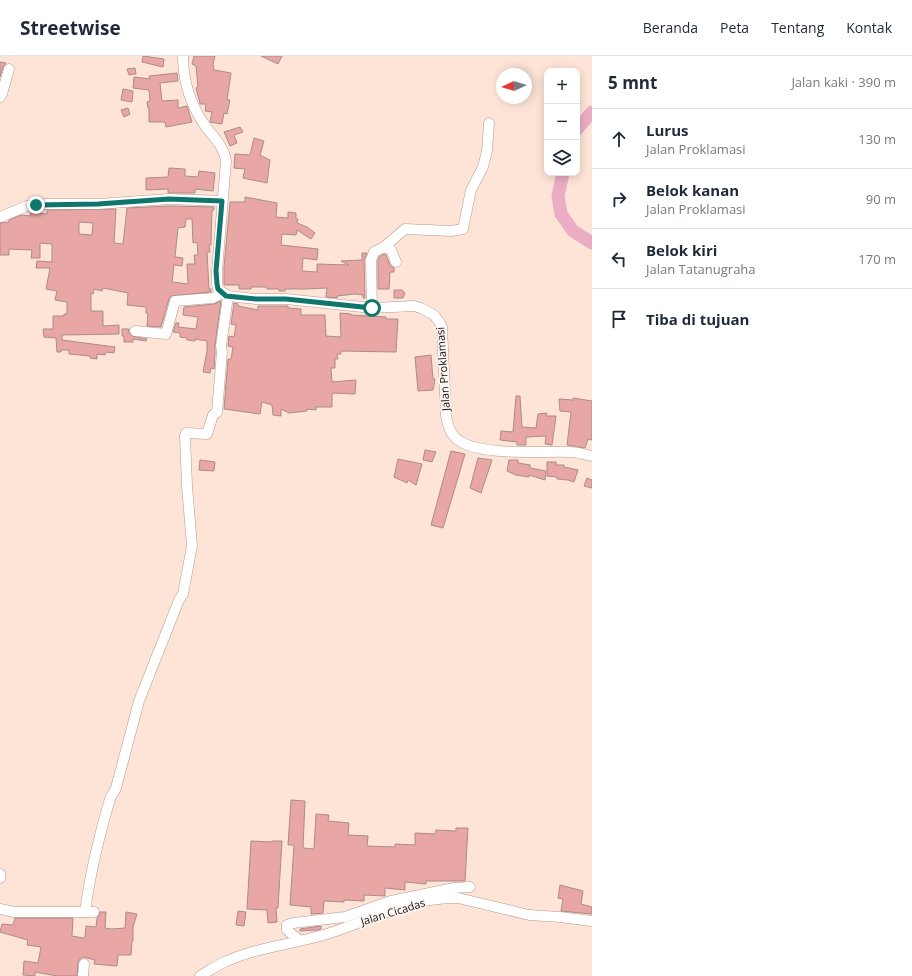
<!DOCTYPE html>
<html lang="id">
<meta charset="utf-8">
<style>
:root{--surface:#fff;--page:#f6f6f7;--text:#1f2937;--muted:#747a83;--line:#e0e1e3}
body{margin:0;font-family:"Open Sans",sans-serif;background:var(--page);color:var(--text)}
.controls{position:absolute;right:12px;top:12px;display:grid;overflow:hidden;border-radius:8px;box-shadow:0 2px 10px #0003}
.controls button{width:36px;height:36px;display:grid;place-items:center;padding:0;border:0;border-bottom:1px solid var(--line);background:var(--surface);color:var(--text);font:20px sans-serif}
.compass{position:absolute;left:496px;top:12px;width:36px;height:36px;border-radius:50%;background:var(--surface);box-shadow:0 2px 10px #0003;rotate:266deg}
.stop{position:absolute;width:12px;height:12px;margin:-9px;border:3px solid #0f766e;border-radius:50%;background:#fff}
.stop.end{background:#0f766e;border-color:#fff;box-shadow:0 1px 4px #0008}
.list{margin:0;padding:0;list-style:none}
h2{display:flex;justify-content:space-between;align-items:center;height:52px;margin:0;padding:0 16px;font-size:17px}
h2 small{font-size:13px;font-weight:400;color:var(--muted)}
.list li{display:grid;grid-template-columns:26px 1fr auto;gap:12px;align-items:center;box-sizing:border-box;height:60px;padding:0 16px;border-top:1px solid var(--line)}
.list b{display:block;font-size:15px;white-space:nowrap}
.list p{margin:0;font-size:13px;white-space:nowrap;color:var(--muted)}
.list em{font-size:13px;font-style:normal;color:var(--muted)}
.icon{flex:none;width:22px;height:22px;fill:none;stroke:currentColor;stroke-width:2;stroke-linecap:round;stroke-linejoin:round}
.map{position:relative;flex:none;width:592px;height:920px;overflow:hidden}
header{display:flex;align-items:center;gap:24px;box-sizing:border-box;height:56px;padding:0 20px;background:var(--surface);border-bottom:1px solid var(--line)}
header strong{font-size:19px}
nav{display:flex;gap:22px;margin-inline-start:auto;font-size:14px}
main{display:flex}
aside{flex:1;background:var(--surface)}
.map>svg:first-child{display:block}
.lines{fill:none;stroke-linecap:round;stroke-linejoin:round}
.river{stroke:#eaadc4;stroke-width:13}
.building{fill:#e8a6a4;stroke:#ac8b8a;fill-rule:evenodd}
.minor-casing{stroke:#b6998a;stroke-width:11}
.minor{stroke:#fff;stroke-width:10}
.route{stroke:#0f766e;stroke-width:5}
.labels{text-anchor:middle;stroke-width:3.5;stroke-linejoin:round;paint-order:stroke}
.street-label{font-size:11px;fill:#190f09;stroke:#fcf5f2}
</style>
<header>
<strong>Streetwise</strong>
<nav><a>Beranda</a><a>Peta</a><a>Tentang</a><a>Kontak</a></nav>
</header>
<main>
<div class="map">
<svg width="592" height="920" viewBox="0 0 592 920">
<rect width="100%" height="100%" fill="#fde4d7"/>
<g class="lines">
<g class="river">
<path d="M577,73L592,56"/>
<path d="M563,117L558,140L561,158L573,175L592,187"/>
</g>
</g>
<g class="building">
<path d="M143,0L164,3L163,11L142,6Z"/>
<path d="M194,0H215L213,8L214,14L231,17L227,44H230L227,58L224,57L222,68L210,66L212,56L205,55L206,48H200V47L196,32L198,31L196,10L192,8Z"/>
<path d="M261,0H282L278,8Z"/>
<path d="M0,6L6,7L3,11L0,21Z"/>
<path d="M135,12L136,18L129,19L127,13Z"/>
<path d="M177,17L178,25L160,27L162,45L178,44V52L187,50L192,66L166,71L165,66H149V52H148L147,46L150,45L149,34L133,32L134,21L150,23L149,20Z"/>
<path d="M123,33L133,35L132,46L121,44Z"/>
<path d="M128,52L130,58L124,61L121,54Z"/>
<path d="M240,71L243,76L234,79L237,87L230,90L224,76Z"/>
<path d="M254,82L264,85L260,99L270,104L267,127L243,122L245,113L234,112L235,98L250,99Z"/>
<path d="M169,112L185,113V120L198,121L199,115L215,117L213,135L195,133V137H168V133L146,134V122L168,121Z"/>
<path d="M245,141L277,147L276,161L288,162V156L296,157V163H298L297,167L307,171L315,177L311,183L297,174L296,179L282,178L281,189L318,193L317,204L303,202L302,215L317,216V208L349,209L341,205L362,204V197H367L364,204L365,242H363V239L355,238L337,240V242L326,241L327,232L305,233H285V235H279V233H267V231H251V233H239V229H224V211L230,146H245Z"/>
<path d="M169,150L214,151V154H212L211,189H209L210,196H207L209,233H211V236L171,240L169,243L161,271L147,270L148,258L146,257V251L127,249L128,237L103,232L102,235L94,233L93,238L91,237V255H103V270L119,269V278L62,279V284L115,291L114,297L106,296L105,299L97,298V303L90,302V300L69,298V294H61V296H57L56,282L44,281L43,273H53V260H64V258H67V246L55,244L57,235L46,233L50,212H36L37,205L52,206V188L40,187V202H31L32,194L9,193V199H0V167L9,166V164L21,159L30,160L31,157L47,158V154L116,153L114,187L123,188L127,152ZM186,163H192L193,187L197,186L198,199H194L195,208H187L188,228L172,226L174,209L182,210L183,202L175,201L178,172L185,171ZM79,166L93,167L92,179L79,178Z"/>
<path d="M384,198L386,199L390,209L394,212V216H390L389,233H378V205L379,201Z"/>
<path d="M394,234H402L405,237L403,242H394Z"/>
<path d="M221,245L215,289V296L214,313L211,312L210,317L203,316L207,295V285L195,283V285L187,284V282L180,281V277L173,276L176,267H179L178,271L196,273L198,261L183,259L184,251L214,248Z"/>
<path d="M234,247L238,248V250L258,254V250H288V252L301,253V259H325L326,280L341,281L340,257L351,258V259L386,261V263H398L396,296L341,295V298H337L338,303H335V312H331L332,326L356,324L355,338L333,337L332,339V351H316V354L307,353V355L289,357L281,353V360L273,359L272,349L262,346L260,358L224,353L228,303H231L233,291L228,290L229,280L234,281L236,269L231,268Z"/>
<path d="M122,273H129V277L132,280L147,283L146,285L133,283V286H124V280H122Z"/>
<path d="M431,299L433,323H435L433,334L418,335L415,301Z"/>
<path d="M516,340H520L522,371L536,372L538,358L547,357L546,360H556L552,389L545,388L546,380L526,381V389H517V386L500,384L501,375L513,376Z"/>
<path d="M573,342L592,345V384L588,383L585,392L567,389L571,356L560,355L559,343L573,344Z"/>
<path d="M425,394L436,396L432,406L423,404Z"/>
<path d="M451,395L465,398L443,472L431,469Z"/>
<path d="M478,402L492,404L481,437L470,432Z"/>
<path d="M398,403L422,408L416,429L408,424L407,427L394,421Z"/>
<path d="M200,404L215,406L214,415L199,414Z"/>
<path d="M509,404H518V407L530,409V412L546,415L545,424L529,419V421L516,419L507,415Z"/>
<path d="M547,406H556V409H564V411L578,414L574,426L568,424L557,423V421L547,420Z"/>
<path d="M587,422L592,424V432L584,430Z"/>
<path d="M291,744L305,745L303,792L314,793L316,758L329,759L328,765L349,767L348,779L368,780L367,790L395,791V788L415,789V777L435,778L436,774L456,775V772H468L465,825H426V828L405,826V834L385,832V840L364,839V845L344,844V846L324,845L323,857L311,858V851L290,849L294,789H288Z"/>
<path d="M251,785L272,786V785H282L278,852H276L277,866L268,867L267,854L247,853Z"/>
<path d="M560,829L583,835L581,848L592,851V858L561,855L563,843L558,842Z"/>
<path d="M238,855L246,856L244,870L236,869Z"/>
<path d="M100,856H106L105,872L111,873L125,872L126,856L137,858L133,871V885H132L131,899H118L117,910L94,908L95,904L83,901L79,904L78,907L77,920H57L35,916V920L23,919L24,905L38,907L41,891L27,889L28,884L0,876L2,868L13,869L15,862H73L72,880L83,882L85,881L86,870L96,871L97,862L99,860Z"/>
<path d="M321,870V873L318,874L300,875V873Z"/>
</g>
<g class="lines">
<defs>
<g id="minor">
<path d="M183,0C183,25 191,50 206,71C214,82 224,90 226,105L217,215V228L218,233L228,240L256,243H286L372,252L414,250L421,252L434,259L440,267L442,271L446,360C448,371 451,380 461,386C487,400 541,395 571,396C578,396 585,399 592,400"/>
<path d="M0,41L2,38L9,13"/>
<path d="M0,161L27,150L46,148H98L169,143L222,145"/>
<path d="M384,191L391,194L396,206"/>
<path d="M372,252L371,204L374,196L384,191L405,173L451,175L463,173L471,134L483,111L487,95L489,67"/>
<path d="M135,275L166,278L175,245L213,242L222,237"/>
<path d="M0,818V822"/>
<path d="M0,853L14,856H94"/>
<path d="M85,856C90,818 99,780 110,743C111,739 114,737 116,732L139,645L179,544L183,538L192,490L187,430L185,380L186,377L207,378L213,359L217,356L222,296L221,290L228,240"/>
<path d="M299,884L287,874V869L293,867L345,861L391,845L454,832L470,831"/>
<path d="M83,920L84,908"/>
<path d="M200,920C209,915 217,909 227,905C258,891 294,888 327,878C369,865 414,840 458,842L529,859L560,861L592,865"/>
</g>
</defs>
<use href="#minor" class="minor-casing"/>
<use href="#minor" class="minor"/>
</g>
<g class="lines">
<path class="route" d="M36,149L98,148L169,143L222,145L216,215L217,228L218,233L226,240L256,243H286L372,252"/>
</g>
<g class="labels">
<g class="street-label">
<text transform="translate(443 313) rotate(-94)" y="4">Jalan Proklamasi</text>
<text transform="translate(393 856) rotate(-17)" y="4">Jalan Cicadas</text>
</g>
</g>
</svg>
<div class="controls">
<button>+</button>
<button>−</button>
<button><svg class="icon" aria-label="layers" viewBox="0 0 24 24"><path d="M12 4l9 5-9 5-9-5zM3 14l9 5 9-5"/></svg></button>
</div>
<svg class="compass" viewBox="-18 -18 36 36"><path d="M0-13l5 13h-10z" fill="#e53935"/><path d="M0 13l5-13h-10z" fill="#747a83"/></svg>
<div class="stop" style="left:372px;top:252px"></div>
<div class="stop end" style="left:36px;top:149px"></div>
</div>
<aside>
<h2>5 mnt<small>Jalan kaki · 390 m</small></h2>
<ul class="list">
<li><svg class="icon" aria-label="ahead" viewBox="0 0 24 24"><path d="M12 20V5M6 11l6-6 6 6"/></svg><div><b>Lurus</b><p>Jalan Proklamasi</p></div><em>130 m</em></li>
<li><svg class="icon" aria-label="right" viewBox="0 0 24 24"><path d="M7 20v-9h11M14 6l5 5-5 5"/></svg><div><b>Belok kanan</b><p>Jalan Proklamasi</p></div><em>90 m</em></li>
<li><svg class="icon" aria-label="left" viewBox="0 0 24 24"><path d="M17 20v-9H6M10 6l-5 5 5 5"/></svg><div><b>Belok kiri</b><p>Jalan Tatanugraha</p></div><em>170 m</em></li>
<li><svg class="icon" aria-label="arrive" viewBox="0 0 24 24"><path d="M6 21V4h12l-3 4 3 4H6"/></svg><div><b>Tiba di tujuan</b></div></li>
</ul>
</aside>
</main>
